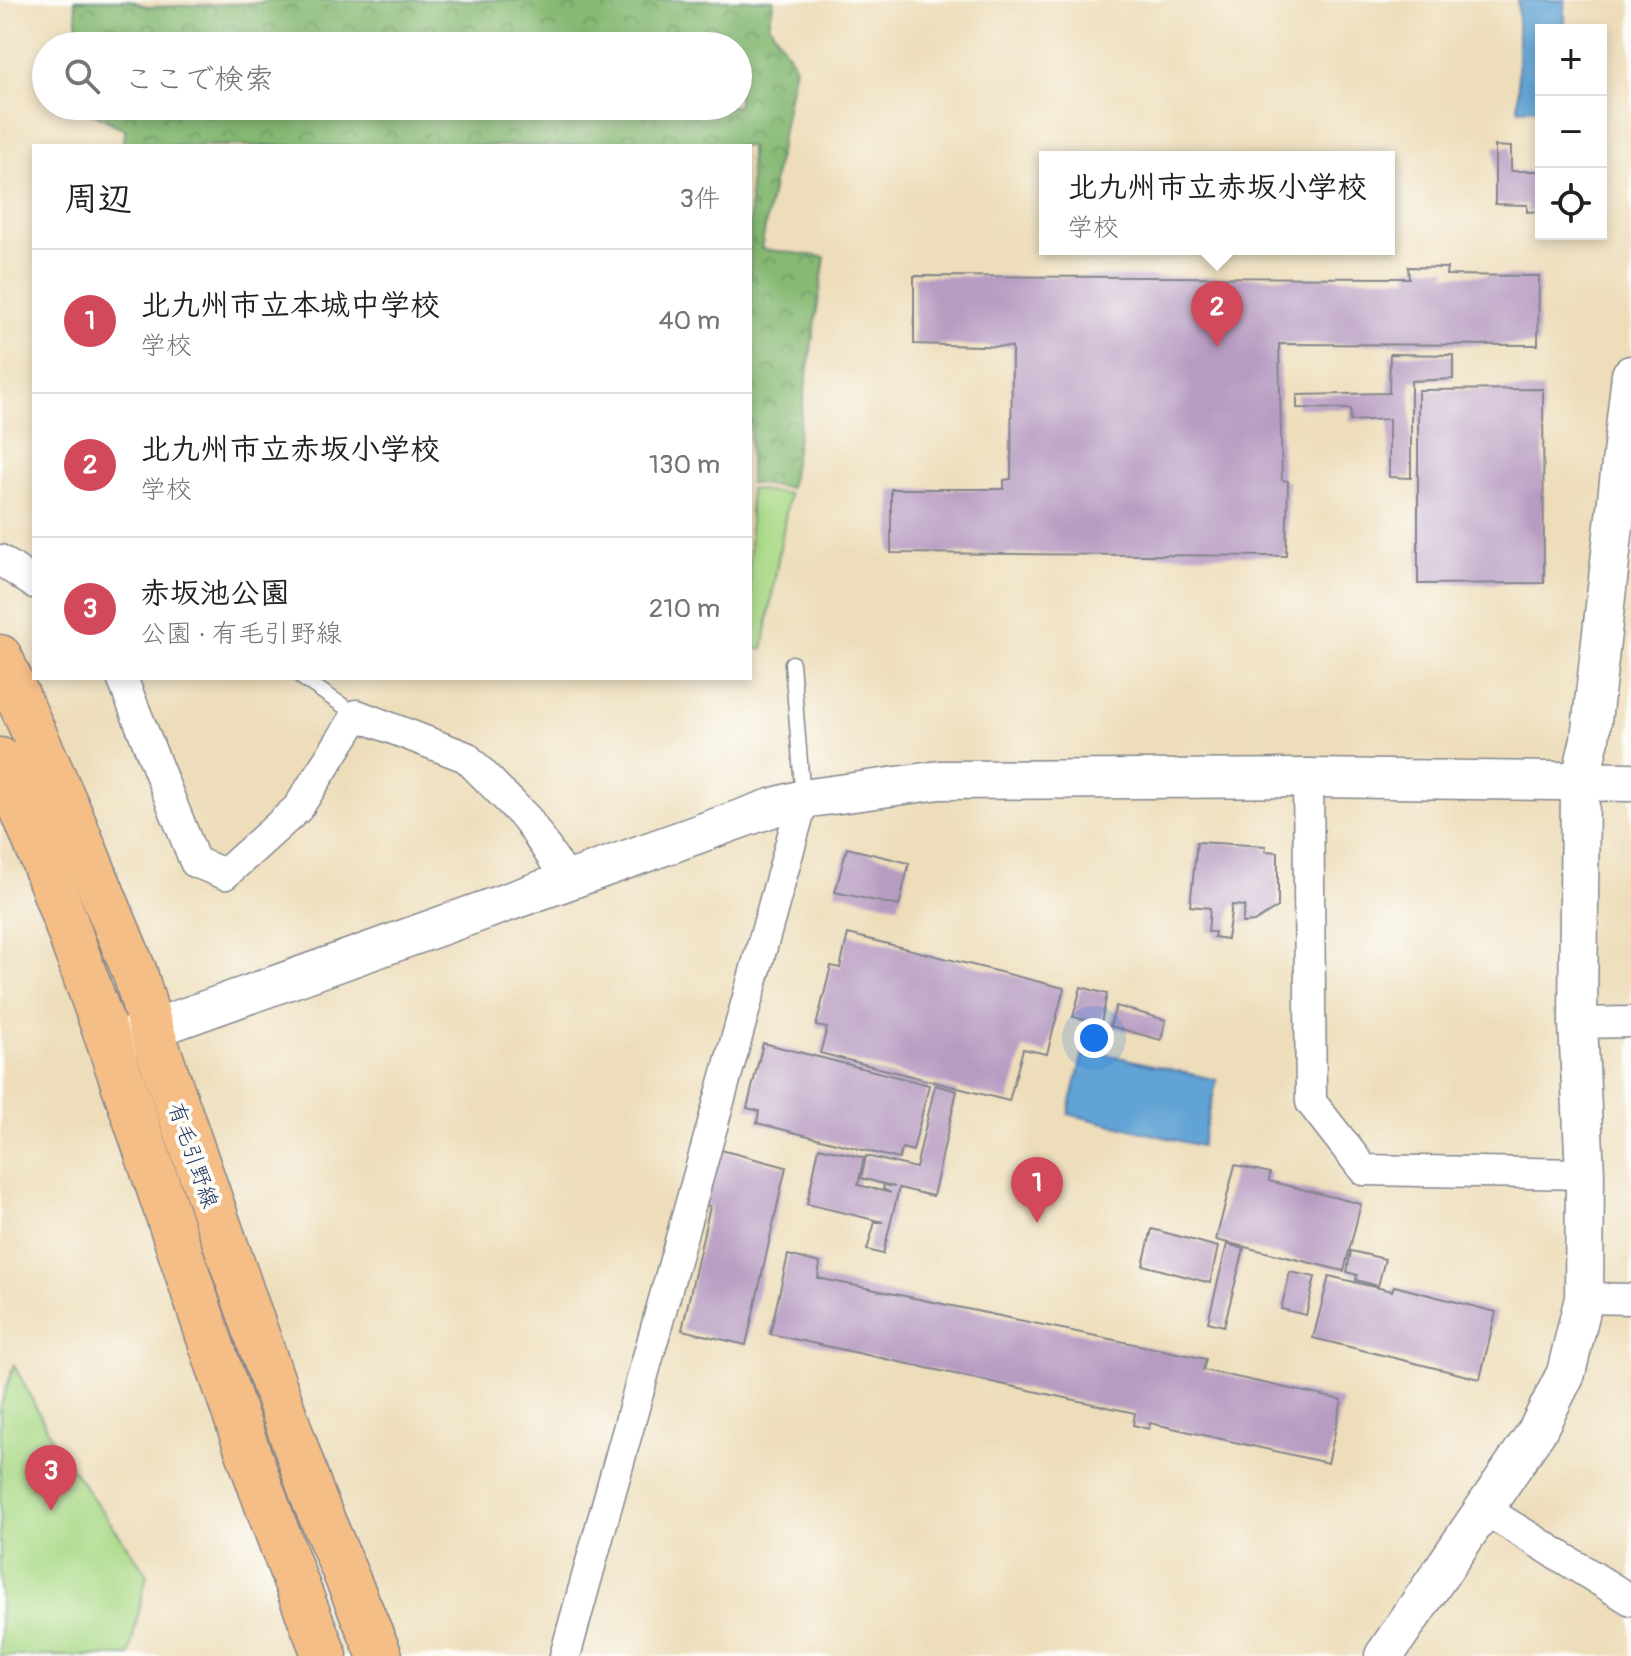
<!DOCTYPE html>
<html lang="ja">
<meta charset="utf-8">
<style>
:root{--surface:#fff;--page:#f6f6f6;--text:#202124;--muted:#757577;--line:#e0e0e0;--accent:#d1495b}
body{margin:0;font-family:Pangolin,"Klee One",sans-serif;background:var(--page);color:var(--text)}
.controls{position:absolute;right:24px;top:24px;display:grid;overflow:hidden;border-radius:0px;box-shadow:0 4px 12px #0003}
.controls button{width:72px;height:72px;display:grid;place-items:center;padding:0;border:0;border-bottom:2px solid var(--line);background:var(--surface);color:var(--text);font:40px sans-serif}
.you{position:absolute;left:1094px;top:1038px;width:28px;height:28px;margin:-20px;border:6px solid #fff;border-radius:50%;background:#1a73e8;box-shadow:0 0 0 12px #1a73e833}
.badge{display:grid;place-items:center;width:52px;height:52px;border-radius:50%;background:var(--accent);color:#fff;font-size:26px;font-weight:700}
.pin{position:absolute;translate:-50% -66px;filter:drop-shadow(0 2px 4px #0008)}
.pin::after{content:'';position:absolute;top:42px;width:28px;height:24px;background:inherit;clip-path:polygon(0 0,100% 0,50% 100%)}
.popup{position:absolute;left:1039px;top:151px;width:356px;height:104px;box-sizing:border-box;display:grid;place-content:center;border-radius:0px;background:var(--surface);filter:drop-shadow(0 2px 6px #0005);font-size:26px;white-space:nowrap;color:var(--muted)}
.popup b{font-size:30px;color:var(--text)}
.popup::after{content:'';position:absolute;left:50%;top:100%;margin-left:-16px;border:16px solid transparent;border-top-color:var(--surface)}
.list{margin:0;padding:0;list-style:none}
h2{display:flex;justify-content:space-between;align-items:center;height:104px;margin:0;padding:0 32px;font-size:34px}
h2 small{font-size:26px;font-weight:400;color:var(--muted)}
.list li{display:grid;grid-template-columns:52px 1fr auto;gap:24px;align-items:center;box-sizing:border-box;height:144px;padding:0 32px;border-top:2px solid var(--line)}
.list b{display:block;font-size:30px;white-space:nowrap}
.list p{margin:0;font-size:26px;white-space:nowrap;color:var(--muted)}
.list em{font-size:26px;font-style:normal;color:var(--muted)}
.icon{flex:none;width:44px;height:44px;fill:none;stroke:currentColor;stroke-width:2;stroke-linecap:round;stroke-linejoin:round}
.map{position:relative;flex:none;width:1631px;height:1656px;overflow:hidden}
.search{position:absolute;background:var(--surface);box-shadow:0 4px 12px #0003;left:32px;top:32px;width:720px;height:88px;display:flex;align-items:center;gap:20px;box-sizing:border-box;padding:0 28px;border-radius:44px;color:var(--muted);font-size:30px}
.panel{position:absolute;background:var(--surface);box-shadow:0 4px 12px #0003;left:32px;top:144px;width:720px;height:536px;border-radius:0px}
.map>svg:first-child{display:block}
.green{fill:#a9d986;stroke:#628472;stroke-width:2}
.forest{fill:url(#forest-crowns);stroke:#507468;stroke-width:2}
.water{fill:#60a3d4;stroke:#3e6999;stroke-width:2}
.building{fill:#b79cc2}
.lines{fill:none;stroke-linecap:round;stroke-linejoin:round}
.service-casing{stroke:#84868c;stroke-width:17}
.minor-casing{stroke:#84868c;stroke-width:33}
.tertiary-casing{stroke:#84868c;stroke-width:41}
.primary-casing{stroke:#84868c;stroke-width:47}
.service{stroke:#fff;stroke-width:14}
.minor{stroke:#fff;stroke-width:30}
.tertiary{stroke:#fff;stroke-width:38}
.primary{stroke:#f6be87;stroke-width:44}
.labels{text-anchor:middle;stroke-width:8;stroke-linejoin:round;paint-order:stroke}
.street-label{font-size:22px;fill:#1b2f5e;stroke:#fdfcf7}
</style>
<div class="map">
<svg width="1631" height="1656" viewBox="0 0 1631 1656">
<defs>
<pattern id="forest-crowns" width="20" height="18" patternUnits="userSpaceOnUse" patternTransform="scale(2)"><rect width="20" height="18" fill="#86b973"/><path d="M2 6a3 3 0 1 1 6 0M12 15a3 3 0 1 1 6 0" fill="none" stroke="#6d9762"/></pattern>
</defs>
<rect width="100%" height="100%" fill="#fdfcf7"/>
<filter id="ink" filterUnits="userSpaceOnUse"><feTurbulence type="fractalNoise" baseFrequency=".0125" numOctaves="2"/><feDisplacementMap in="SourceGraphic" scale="16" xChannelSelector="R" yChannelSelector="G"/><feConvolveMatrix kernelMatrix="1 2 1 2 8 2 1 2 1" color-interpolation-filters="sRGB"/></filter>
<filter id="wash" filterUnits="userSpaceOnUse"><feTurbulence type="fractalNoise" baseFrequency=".006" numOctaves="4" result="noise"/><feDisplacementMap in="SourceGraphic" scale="32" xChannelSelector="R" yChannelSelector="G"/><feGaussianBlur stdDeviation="1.8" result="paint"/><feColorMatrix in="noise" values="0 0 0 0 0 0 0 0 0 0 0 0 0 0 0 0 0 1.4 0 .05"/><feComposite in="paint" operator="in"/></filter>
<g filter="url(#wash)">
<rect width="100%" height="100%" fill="#edddba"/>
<g class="green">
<path d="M750,489L789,494L763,649H750Z"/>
<path d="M14,1365L57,1448L147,1574L129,1656H0V1407Z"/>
</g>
<path class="forest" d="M75,0H129L148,7L259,3L266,0H774L769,24L795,65L761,249L825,257L790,488L750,483V146H122L126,130L87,110L86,106H738V46H80Z"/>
<g class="water">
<path d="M1518,0H1565V30H1541V109H1518Z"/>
<path d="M1084,1049L1217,1080L1201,1146L1068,1114Z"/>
</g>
<g id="blocks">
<g class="building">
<path d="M1495,146L1511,147V171H1541V211L1527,212V205L1495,204Z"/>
<path d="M1408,267L1447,268L1446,275L1539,276L1538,345L1279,344L1282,480L1288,481L1286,556L891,553V489H1004V480L1011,479L1012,347L914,344V276L1409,278Z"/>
<path d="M1390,354L1453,355V379L1411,381V478L1389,477V419L1350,421L1351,409L1297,408V395L1389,393Z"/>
<path d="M1543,389L1544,583L1418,584V390Z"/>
<path d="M1197,842L1266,846L1265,851L1278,852V907L1254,922L1242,923L1245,906L1232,905L1227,939L1214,937L1215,932H1208L1210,908L1190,906Z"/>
<path d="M847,848L909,863L899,906L835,892Z"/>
<path d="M848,934L1064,988L1047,1054L1023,1049L1009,1101L820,1053L827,1028L816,1026L831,966L840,968Z"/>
<path d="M1081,987L1107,994L1101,1023L1073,1017Z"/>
<path d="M1116,1006L1166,1020L1161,1040L1110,1026Z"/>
<path d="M763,1043L929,1085L913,1151L902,1148L899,1159L757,1123L759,1111L747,1108Z"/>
<path d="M935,1085L957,1091L933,1196L899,1188L883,1254L867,1250L875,1222H883L807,1204L819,1147L864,1158L858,1185L891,1193L883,1189L884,1185L895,1187L861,1178L866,1156L916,1168Z"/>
<path d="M717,1149L786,1167L746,1345L682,1330L710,1206L704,1205Z"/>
<path d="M1235,1165L1270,1173L1269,1181L1361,1204L1344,1271L1216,1240Z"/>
<path d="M1152,1229L1218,1247L1210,1283L1143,1265Z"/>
<path d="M1227,1244L1244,1249L1224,1326L1208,1322Z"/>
<path d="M1351,1251L1385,1259L1378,1286L1356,1280L1357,1275L1347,1272Z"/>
<path d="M788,1255L820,1263L818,1278L1206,1359L1203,1370L1342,1400L1328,1463L1150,1423L1149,1429L1133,1425L1135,1413L770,1334Z"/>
<path d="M1290,1272L1315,1277L1306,1315L1281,1309Z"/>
<path d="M1329,1276L1392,1291L1394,1286L1496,1312L1480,1379L1313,1338Z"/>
</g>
</g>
</g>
<g filter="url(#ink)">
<use href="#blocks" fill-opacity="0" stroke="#84868c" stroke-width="2"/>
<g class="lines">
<defs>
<g id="service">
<path d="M792,663L803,799"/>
<path d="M302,678L357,715"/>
</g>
<g id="minor">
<path d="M0,560L34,583"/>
<path d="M122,678L195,862L225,874L298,808L357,715L466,757L527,819L568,881"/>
<path d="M1308,778L1311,1102L1364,1170L1585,1174"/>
<path d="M1578,1023L1631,1022"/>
<path d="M1584,1298L1631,1299"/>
<path d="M1484,1509L1631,1600"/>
<path d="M565,1656L803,799"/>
</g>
<g id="tertiary">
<path d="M124,1039L774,807L803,799L940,780L1308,778L1631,782"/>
<path d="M1384,1656L1537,1431L1566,1373L1584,1298L1585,1174L1578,1023L1580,783L1590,739L1631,375"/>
</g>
<g id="primary">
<path d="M0,657L68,809L135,973L151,1029L313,1497L380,1656"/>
<path d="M0,760C37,837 64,918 93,998C172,1216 237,1441 325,1656"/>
</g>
</defs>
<use href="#service" class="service-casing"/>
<use href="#minor" class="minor-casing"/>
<use href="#tertiary" class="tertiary-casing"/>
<use href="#primary" class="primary-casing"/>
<use href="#service" class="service"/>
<use href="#minor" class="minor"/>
<use href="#tertiary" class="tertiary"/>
<use href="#primary" class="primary"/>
</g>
</g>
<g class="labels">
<g class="street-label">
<text transform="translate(194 1155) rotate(71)" y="8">有毛引野線</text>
</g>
</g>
</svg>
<div class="controls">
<button>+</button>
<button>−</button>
<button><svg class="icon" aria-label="locate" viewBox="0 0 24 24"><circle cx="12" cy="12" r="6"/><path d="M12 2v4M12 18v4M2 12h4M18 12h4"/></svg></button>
</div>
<div class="you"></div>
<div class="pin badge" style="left:1037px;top:1223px">1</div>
<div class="pin badge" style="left:1217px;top:347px">2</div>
<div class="popup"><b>北九州市立赤坂小学校</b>学校</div>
<div class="pin badge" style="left:51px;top:1511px">3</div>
<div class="search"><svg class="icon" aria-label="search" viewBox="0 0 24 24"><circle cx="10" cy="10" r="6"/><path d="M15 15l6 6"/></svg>ここで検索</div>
<section class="panel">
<h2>周辺<small>3件</small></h2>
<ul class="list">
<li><span class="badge">1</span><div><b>北九州市立本城中学校</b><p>学校</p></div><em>40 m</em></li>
<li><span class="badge">2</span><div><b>北九州市立赤坂小学校</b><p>学校</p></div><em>130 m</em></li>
<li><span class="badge">3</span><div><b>赤坂池公園</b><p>公園 · 有毛引野線</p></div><em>210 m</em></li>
</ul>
</section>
</div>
